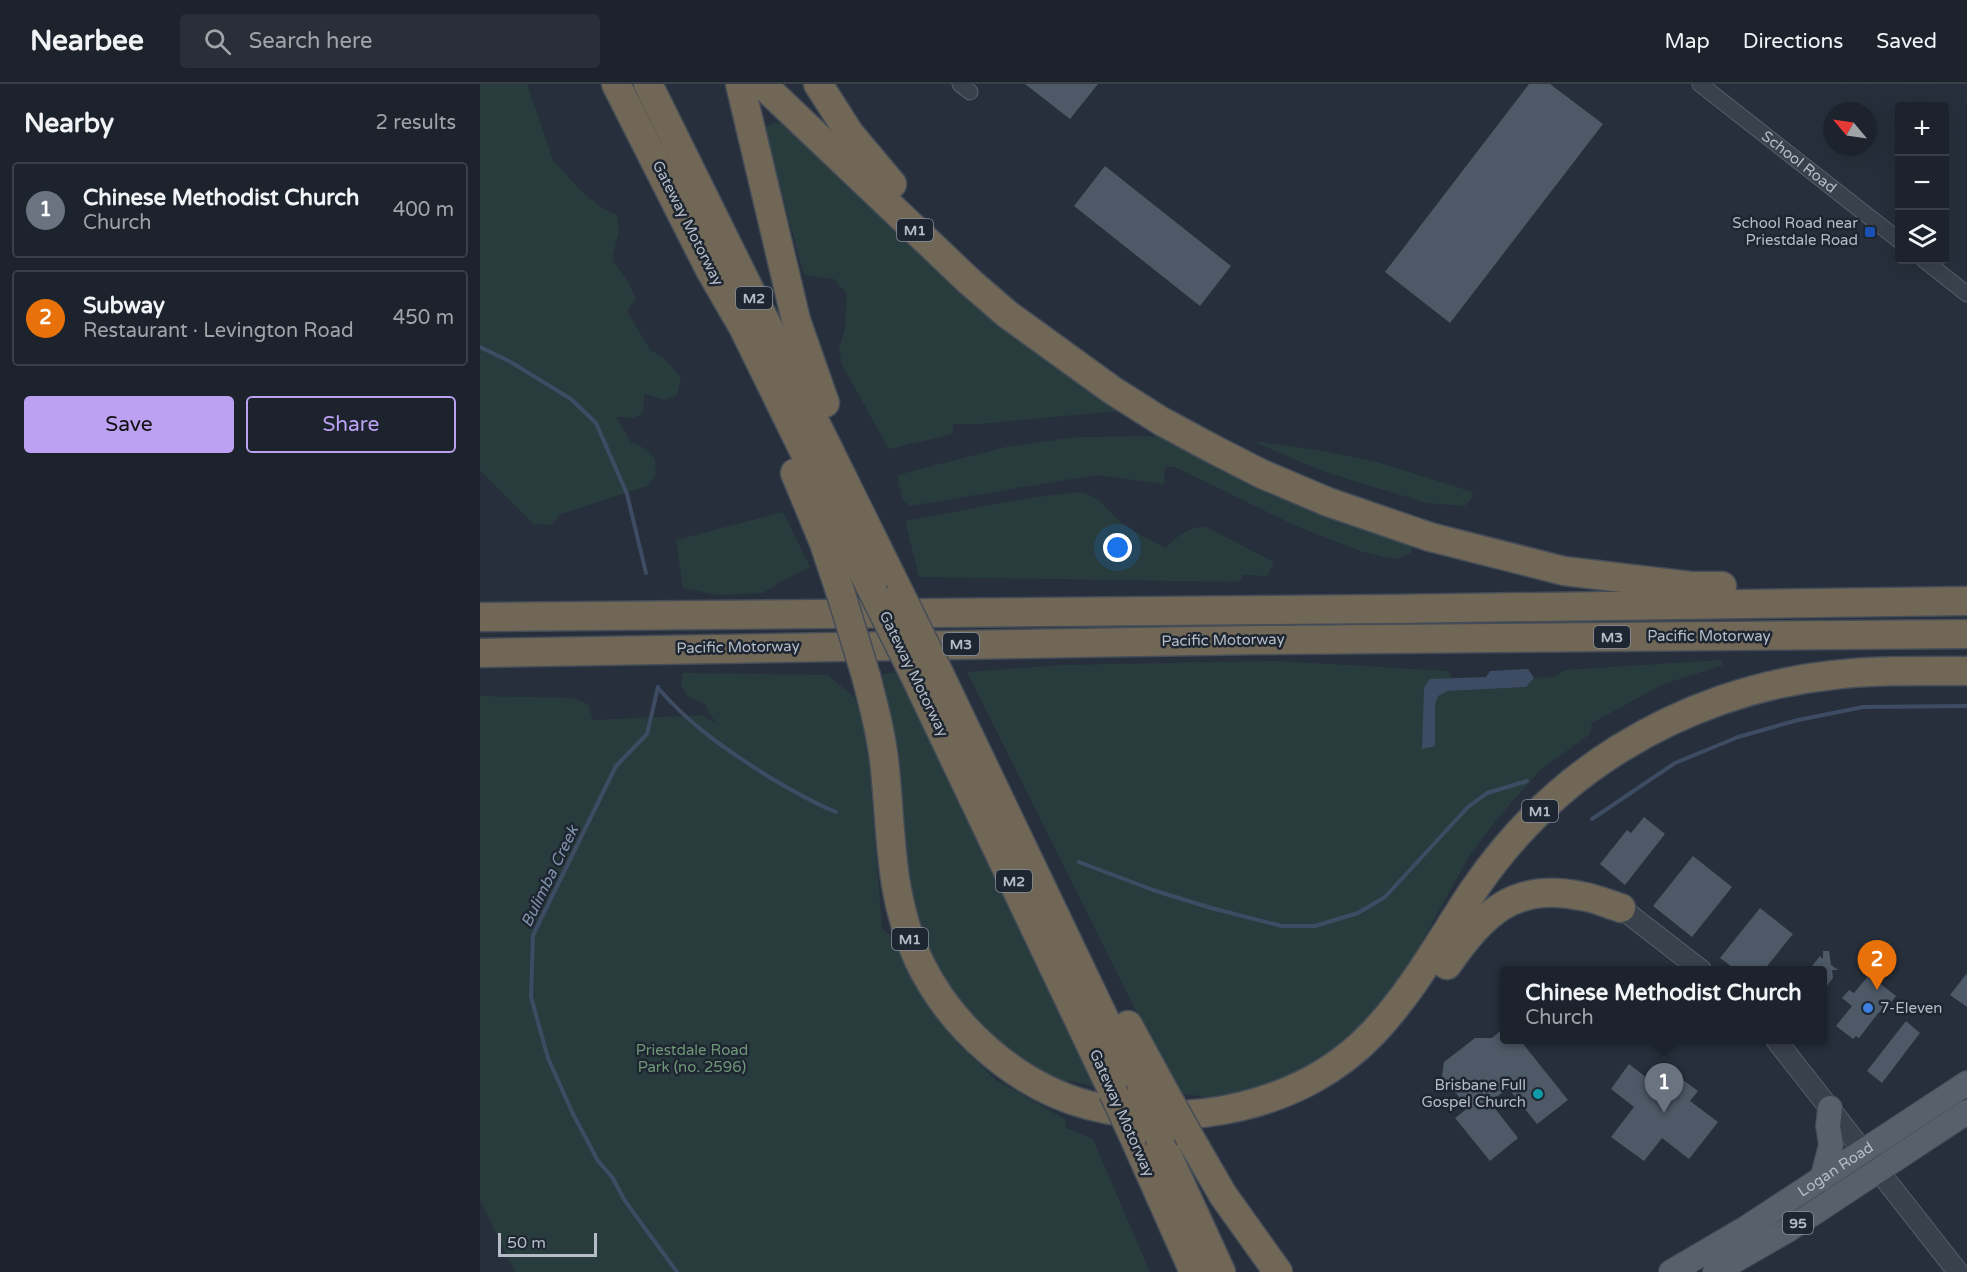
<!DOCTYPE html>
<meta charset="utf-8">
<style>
:root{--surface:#1c232c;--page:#292f38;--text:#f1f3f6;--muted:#a0a4a9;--line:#3a4048;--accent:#bca0f2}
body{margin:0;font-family:"Varela Round",sans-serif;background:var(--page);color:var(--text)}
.controls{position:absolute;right:18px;top:18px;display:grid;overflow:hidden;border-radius:6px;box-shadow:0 6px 24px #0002}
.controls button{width:54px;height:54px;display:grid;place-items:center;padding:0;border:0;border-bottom:2px solid var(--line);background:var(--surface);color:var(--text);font:30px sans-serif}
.compass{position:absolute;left:1343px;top:18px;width:54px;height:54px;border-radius:50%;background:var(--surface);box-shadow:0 6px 24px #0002;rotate:299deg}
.scale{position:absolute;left:18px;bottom:15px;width:99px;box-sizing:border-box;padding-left:6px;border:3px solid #b5bcc7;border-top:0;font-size:16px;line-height:21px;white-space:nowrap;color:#b5bcc7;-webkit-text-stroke:4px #1e2631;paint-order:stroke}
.you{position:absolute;left:638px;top:464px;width:21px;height:21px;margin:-15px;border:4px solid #fff;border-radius:50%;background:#1a73e8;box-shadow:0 0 0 9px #1a73e833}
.badge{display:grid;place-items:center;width:39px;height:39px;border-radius:50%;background:var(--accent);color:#fff;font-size:20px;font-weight:700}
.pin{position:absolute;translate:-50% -50px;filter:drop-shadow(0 2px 3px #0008)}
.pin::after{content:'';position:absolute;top:32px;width:21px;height:18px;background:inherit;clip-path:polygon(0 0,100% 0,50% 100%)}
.popup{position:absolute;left:1020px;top:882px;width:327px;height:78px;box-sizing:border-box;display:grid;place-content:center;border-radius:6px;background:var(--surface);filter:drop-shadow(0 2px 4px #0005);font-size:20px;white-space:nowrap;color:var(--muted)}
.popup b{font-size:22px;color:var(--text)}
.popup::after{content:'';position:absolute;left:50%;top:100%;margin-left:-12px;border:12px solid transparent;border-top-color:var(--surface)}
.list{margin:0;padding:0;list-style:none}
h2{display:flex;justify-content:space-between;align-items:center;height:78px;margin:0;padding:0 24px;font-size:26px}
h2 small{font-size:20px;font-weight:400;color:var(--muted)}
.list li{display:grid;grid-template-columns:39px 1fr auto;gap:18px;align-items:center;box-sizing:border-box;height:96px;margin:0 12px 12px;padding:0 12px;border:2px solid var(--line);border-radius:6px}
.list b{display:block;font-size:22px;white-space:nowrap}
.list p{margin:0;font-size:20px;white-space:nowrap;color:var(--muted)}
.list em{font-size:20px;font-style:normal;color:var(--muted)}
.actions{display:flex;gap:12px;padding:18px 24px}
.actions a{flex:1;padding:14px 0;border:2px solid var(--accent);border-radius:6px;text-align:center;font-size:21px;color:var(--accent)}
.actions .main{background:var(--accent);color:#111}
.icon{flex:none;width:33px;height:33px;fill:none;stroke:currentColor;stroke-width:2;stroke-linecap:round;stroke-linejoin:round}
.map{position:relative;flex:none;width:1487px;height:1188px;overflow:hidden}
header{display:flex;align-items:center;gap:36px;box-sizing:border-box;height:84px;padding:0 30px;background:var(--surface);border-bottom:2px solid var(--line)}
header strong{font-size:28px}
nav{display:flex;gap:33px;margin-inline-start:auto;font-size:21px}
.search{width:420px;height:54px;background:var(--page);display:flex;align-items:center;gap:15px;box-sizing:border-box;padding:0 21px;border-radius:6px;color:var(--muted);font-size:22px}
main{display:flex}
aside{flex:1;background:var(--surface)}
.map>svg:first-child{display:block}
.green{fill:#293c3d}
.water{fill:#3d4c63}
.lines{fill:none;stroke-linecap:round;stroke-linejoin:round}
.stream{stroke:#3d4c63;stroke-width:4}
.building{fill:#4e5967}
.minor-casing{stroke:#575f6a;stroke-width:17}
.tertiary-casing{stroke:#575f6a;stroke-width:22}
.primary-casing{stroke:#424a55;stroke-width:26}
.motorway-casing{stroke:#444c57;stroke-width:31}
.minor{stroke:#39414c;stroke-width:15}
.tertiary{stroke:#39414c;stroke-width:20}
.primary{stroke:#58606b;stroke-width:24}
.motorway{stroke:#716757;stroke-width:28}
.motorway-bridge-casing{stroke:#444c57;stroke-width:31;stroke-linecap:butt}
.motorway-bridge{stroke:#716757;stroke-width:28}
.transit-dot{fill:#1a4fb4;stroke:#1e2631;stroke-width:2}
.shop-dot{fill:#3f7fe0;stroke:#1e2631;stroke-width:2}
.culture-dot{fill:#0f9aa8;stroke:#1e2631;stroke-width:2}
.labels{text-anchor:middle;stroke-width:5;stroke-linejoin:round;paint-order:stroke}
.shield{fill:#1e2631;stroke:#888f9a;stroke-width:1.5}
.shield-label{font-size:14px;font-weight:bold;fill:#b5bcc7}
.street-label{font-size:15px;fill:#b5bcc7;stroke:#1e2631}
.poi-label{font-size:15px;fill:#b5bcc7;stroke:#1e2631;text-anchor:end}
.park-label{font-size:15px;fill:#6e9677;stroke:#1e2631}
.water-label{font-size:16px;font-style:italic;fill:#7f92ac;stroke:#1e2631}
</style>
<header>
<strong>Nearbee</strong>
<div class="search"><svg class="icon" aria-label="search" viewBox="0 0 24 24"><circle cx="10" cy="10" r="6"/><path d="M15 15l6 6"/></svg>Search here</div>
<nav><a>Map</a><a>Directions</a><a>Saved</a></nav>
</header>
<main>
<aside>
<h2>Nearby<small>2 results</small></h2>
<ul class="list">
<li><span class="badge" style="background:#6b7280">1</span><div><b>Chinese Methodist Church</b><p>Church</p></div><em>400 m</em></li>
<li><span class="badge" style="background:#e8710a">2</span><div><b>Subway</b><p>Restaurant · Levington Road</p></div><em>450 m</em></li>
</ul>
<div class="actions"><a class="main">Save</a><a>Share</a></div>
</aside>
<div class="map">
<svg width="1487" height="1188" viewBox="0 0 1487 1188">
<rect width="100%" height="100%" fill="#262f3b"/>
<g class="green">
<path d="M0,0H47L73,76L103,109L124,125L137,131L139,147L132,176L146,194L156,215L147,227L170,266L184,274L201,294L197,311L185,316L164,310L163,328L155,334L136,333L151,358L166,365L175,375L176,391L167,402L81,430L70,441L54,440L0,386Z"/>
<path d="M296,38L308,42L339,75L414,147L593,297L638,327L499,340H473V350L409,365L362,281L359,266L365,244L367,210L354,195L324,191L284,44Z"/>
<path d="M685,352L927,459L932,463L931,469L915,475L883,468L816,442L695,383H685L684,400L616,391L430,422L423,417L417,391L526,363L597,353Z"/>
<path d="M772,357L843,367L897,378L993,408L992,413L985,422L947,419L874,397L842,387Z"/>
<path d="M601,408C620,412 631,432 647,443C659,451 673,457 686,464C697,452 709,442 726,443L794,478L787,492L764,491L758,498L439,493L425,437L549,414Z"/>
<path d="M303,428L330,483L302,497L283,509L238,511L203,504L196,456Z"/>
<path d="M1241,576L1243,581L1184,600L1112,639L1110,650L1059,687L1015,738L988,774L913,910L889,942L825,986L754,1017L697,1009L487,588L582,581L797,577L969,587L971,595H950L955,662V621L958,612L968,607L1046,603L1054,594L1073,593L1085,586Z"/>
<path d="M417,588L462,678L614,1003L592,997H580L540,974L508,948L484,924L459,885L447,860L429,798L419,667L402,590Z"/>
<path d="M203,589L348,591L374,613L382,632L389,680L402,844L418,859L441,909L478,960L516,996L585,1035L586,1044L613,1055L670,1188H35L0,1116V612L93,614L108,620L113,636L221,631L237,640L230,631L226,621L206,611L201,600Z"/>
</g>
<path class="water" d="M1048,585L1054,594L1046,603L968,607L958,612L955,621V662L942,665L944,604L950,595L1006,593L1010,587Z"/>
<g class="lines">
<g class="stream">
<path d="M0,263L29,277L91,315L116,339L147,410L166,489"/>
<path d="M178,603L167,650L136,682L53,851L51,913L68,974L92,1028L118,1077L132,1093L145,1117L197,1188"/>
<path d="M178,604C210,641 245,665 286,691C309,705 331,718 356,728"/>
<path d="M1112,735L1195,679L1258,653L1318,636L1383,623L1487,622"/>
<path d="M599,778L673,806L731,824L802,842H835L878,829L905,813L988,723L1007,709L1047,697"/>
</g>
</g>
<g class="building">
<path d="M545,0H618L590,35Z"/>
<path d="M1049,0H1070L1123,40L970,239L905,188Z"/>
<path d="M625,82L751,182L720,222L594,122Z"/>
<path d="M1164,733L1185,750L1145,801L1120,780L1147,746L1151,749Z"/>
<path d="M1213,772L1252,803L1212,853L1173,822Z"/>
<path d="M1280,824L1313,850L1284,886H1256L1240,874Z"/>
<path d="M1343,867H1349L1351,881L1358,886H1352L1353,894L1343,907V886H1329L1340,872L1343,875Z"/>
<path d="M1487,889V923L1470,911Z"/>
<path d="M1389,891L1416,912L1402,930L1399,928L1379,954L1376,952L1373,955L1356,942L1372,922L1362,914L1369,906L1374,909Z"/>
<path d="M1426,937L1440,949L1402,999L1387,987Z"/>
<path d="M1025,943V956H1040L1088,1016L1057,1040L1028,1004L1010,1018L1038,1054L1010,1077L975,1034L988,1024L962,992L964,978L995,954H1012Z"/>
<path d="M1149,980L1176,1001L1188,985L1218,1007L1210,1017L1238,1038L1209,1075L1182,1054L1164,1077L1131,1053L1154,1023L1131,1005Z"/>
</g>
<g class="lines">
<defs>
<g id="minor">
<path d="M480,0L490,8"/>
<path id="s1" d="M1220,0L1420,157"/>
<path d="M1444,176L1487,210"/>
</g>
<g id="tertiary">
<path d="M1141,824L1221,886"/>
<path d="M1296,956L1478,1188"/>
</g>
<g id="primary">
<path d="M1342,1095L1351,1061L1348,1042L1350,1024"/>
<path id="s2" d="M1191,1188L1266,1144L1487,999"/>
<path d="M1235,1188L1308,1146L1487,1028"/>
</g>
<g id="motorway">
<path d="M136,0L230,186L263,243L393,508"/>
<path d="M168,0L420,510"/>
<path d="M260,0L316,236L345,319"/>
<path d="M282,0L490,198L527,230L632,306L681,337L733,365L782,390L848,418L950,453L1084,487L1211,502H1242"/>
<path d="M338,0L370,50L412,100"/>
<path d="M315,389L344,459L361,510"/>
<path d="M0,533L910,525L1487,517"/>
<path d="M0,569L778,556L1487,550"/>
<path d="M433,588L633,1008"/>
<path d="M459,589L661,1011"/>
<path d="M386,592C394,623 402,653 405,685C412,754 409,812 439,877C471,944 537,1002 608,1021C705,1047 823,1023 893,949C933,907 961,855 993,807C1031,751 1081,701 1139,665C1203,625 1277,599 1353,591C1397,586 1443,587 1487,587"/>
<path d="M967,881C1003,830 1033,798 1101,812C1115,814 1128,820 1141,824"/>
<path d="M648,941L685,1009"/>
<path d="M653,1051L714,1188"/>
<path d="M710,1054L743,1111L798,1188"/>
<path d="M680,1055L741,1188"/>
</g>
</defs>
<use href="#minor" class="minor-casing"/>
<use href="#tertiary" class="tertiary-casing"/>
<use href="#primary" class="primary-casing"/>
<use href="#motorway" class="motorway-casing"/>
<use href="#minor" class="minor"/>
<use href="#tertiary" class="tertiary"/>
<use href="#primary" class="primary"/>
<use href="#motorway" class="motorway"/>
<defs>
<g id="motorway-bridge">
<path d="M393,508L433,588"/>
<path d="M361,510L386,592"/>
<path d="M420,510L459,589"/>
<path d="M633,1008L653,1051"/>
<path d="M685,1009L710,1054"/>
<path d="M661,1011L680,1055"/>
</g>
</defs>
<use href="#motorway-bridge" class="motorway-bridge-casing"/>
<use href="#motorway-bridge" class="motorway-bridge"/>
</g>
<rect class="transit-dot" x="1384" y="142" width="12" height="12" rx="3"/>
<circle class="shop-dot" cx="1388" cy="924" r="6"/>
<circle class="culture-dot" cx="1058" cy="1010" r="6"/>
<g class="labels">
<g class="shield">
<rect x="417" y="135" width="36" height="22" rx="4.5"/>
<rect x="256" y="203" width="36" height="22" rx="4.5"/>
<rect x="1114" y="542" width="36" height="22" rx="4.5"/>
<rect x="463" y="549" width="36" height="22" rx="4.5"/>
<rect x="1042" y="716" width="36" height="22" rx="4.5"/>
<rect x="516" y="786" width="36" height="22" rx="4.5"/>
<rect x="412" y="844" width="36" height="22" rx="4.5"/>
<rect x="1303" y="1128" width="30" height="22" rx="4.5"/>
</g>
<g class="shield-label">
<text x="435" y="151">M1</text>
<text x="274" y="219">M2</text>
<text x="1132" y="558">M3</text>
<text x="481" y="565">M3</text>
<text x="1060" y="732">M1</text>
<text x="534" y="802">M2</text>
<text x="430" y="860">M1</text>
<text x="1318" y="1144">95</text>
</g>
<g class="street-label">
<text dy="5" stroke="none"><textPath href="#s1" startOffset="126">School Road</textPath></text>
<text transform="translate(208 139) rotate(63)" y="5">Gateway Motorway</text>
<text x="1229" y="557">Pacific Motorway</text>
<text transform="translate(743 556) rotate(-1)" y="5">Pacific Motorway</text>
<text transform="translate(258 563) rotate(-1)" y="5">Pacific Motorway</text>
<text transform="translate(434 590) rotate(64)" y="5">Gateway Motorway</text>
<text transform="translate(642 1029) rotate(66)" y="5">Gateway Motorway</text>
<text dy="5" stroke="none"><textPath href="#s2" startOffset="194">Logan Road</textPath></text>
</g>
<g class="poi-label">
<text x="1378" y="144">School Road near<tspan x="1378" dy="17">Priestdale Road</tspan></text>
<text x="1400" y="929" text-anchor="start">7-Eleven</text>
<text x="1046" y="1006">Brisbane Full<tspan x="1046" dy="17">Gospel Church</tspan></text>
</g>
<g class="park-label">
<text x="212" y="971">Priestdale Road<tspan x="212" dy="17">Park (no. 2596)</tspan></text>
</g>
<g class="water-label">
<text transform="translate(69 792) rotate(-64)" y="6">Bulimba Creek</text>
</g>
</g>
</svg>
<div class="controls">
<button>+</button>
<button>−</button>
<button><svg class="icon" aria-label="layers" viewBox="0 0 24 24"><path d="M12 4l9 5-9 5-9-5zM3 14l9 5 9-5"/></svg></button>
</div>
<svg class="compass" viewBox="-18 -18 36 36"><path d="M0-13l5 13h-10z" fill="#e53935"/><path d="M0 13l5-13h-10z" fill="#a0a4a9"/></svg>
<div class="scale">50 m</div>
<div class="you"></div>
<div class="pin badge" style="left:1184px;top:1029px;background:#6b7280">1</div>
<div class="popup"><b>Chinese Methodist Church</b>Church</div>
<div class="pin badge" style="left:1397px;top:906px;background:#e8710a">2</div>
</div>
</main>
